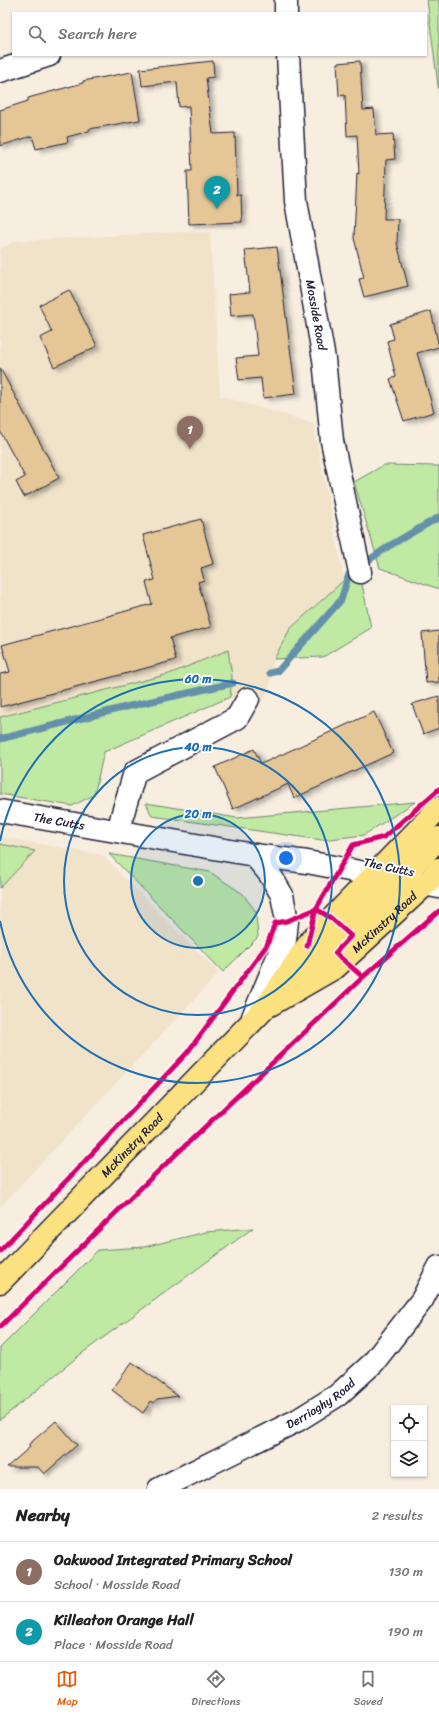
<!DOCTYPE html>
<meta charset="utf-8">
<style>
:root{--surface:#fff;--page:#f2f2f2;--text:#222;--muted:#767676;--line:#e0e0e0;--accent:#ea580c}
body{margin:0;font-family:Sriracha,sans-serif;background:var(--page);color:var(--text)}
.controls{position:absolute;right:12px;bottom:12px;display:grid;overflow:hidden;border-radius:0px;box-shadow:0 1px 3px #0004}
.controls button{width:36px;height:36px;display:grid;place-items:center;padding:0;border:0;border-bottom:1px solid var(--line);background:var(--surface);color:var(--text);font:20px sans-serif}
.you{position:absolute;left:286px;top:858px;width:14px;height:14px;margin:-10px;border:3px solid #fff;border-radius:50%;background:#1a73e8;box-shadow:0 0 0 6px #1a73e833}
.badge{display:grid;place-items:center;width:26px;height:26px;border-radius:50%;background:var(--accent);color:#fff;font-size:13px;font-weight:700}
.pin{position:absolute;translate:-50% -33px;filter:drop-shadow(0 1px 2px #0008)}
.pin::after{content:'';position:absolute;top:21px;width:14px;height:12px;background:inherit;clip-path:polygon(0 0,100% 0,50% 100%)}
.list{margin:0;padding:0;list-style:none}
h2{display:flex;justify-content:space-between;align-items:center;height:52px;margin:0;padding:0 16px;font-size:17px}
h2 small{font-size:13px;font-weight:400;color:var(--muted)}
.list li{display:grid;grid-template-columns:26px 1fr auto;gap:12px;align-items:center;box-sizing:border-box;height:60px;padding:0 16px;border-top:1px solid var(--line)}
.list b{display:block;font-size:15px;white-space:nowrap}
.list p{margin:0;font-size:13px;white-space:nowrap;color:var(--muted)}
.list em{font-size:13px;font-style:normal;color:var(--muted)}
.icon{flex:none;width:22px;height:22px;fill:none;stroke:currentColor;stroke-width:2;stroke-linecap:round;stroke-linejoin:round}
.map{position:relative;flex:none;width:439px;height:1489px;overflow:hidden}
.search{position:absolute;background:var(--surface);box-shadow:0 1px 3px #0004;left:12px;right:12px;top:12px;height:44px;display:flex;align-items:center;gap:10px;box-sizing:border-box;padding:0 14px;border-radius:0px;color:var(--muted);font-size:15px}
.sheet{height:172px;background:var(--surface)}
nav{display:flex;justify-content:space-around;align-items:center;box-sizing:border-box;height:56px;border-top:1px solid var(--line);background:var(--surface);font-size:11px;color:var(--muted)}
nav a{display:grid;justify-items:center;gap:2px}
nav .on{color:var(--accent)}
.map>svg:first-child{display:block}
.built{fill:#f1e2ca}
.green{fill:#c0e9a4;stroke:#718670}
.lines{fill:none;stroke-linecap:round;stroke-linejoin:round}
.stream{stroke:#6590a9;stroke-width:7}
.building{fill:#e4c697;stroke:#22223b;filter:url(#shadow)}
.street-casing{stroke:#22223b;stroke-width:25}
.secondary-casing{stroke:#22223b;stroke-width:25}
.highway-casing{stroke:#22223b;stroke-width:25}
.street{stroke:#fff;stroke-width:22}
.secondary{stroke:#fff;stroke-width:22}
.highway{stroke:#fbe180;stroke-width:22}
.cycleway-casing{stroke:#fff;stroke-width:8}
.cycleway{stroke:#d6006c;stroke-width:5}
.ring{fill:none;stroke:#1f6fb2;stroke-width:2}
.labels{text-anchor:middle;stroke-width:3.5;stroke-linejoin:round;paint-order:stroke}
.street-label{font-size:12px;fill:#22223b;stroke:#fff}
.centre{fill:#1f6fb2;stroke:#fff;stroke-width:2}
.ring-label{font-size:12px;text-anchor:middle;font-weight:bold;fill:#1f6fb2;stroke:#fff;stroke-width:3.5;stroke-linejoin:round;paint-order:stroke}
</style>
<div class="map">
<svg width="439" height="1489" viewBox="0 0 439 1489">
<defs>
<filter id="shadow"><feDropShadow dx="4.5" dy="2.5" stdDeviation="2" flood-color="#0004"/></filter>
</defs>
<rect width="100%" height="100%" fill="#f7eee0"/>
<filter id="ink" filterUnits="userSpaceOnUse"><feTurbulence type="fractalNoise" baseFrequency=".025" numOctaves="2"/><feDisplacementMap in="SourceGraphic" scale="8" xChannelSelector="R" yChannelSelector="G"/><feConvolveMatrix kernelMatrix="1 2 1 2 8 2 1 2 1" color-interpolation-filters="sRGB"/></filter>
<g filter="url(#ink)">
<g class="built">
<path d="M178,232H210L220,396L313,423L344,580L290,629L274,659L269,690L262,703L230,697L232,676L228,650L169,674L0,717V249L16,241Z"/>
<path d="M0,837L102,855L219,973L0,1207Z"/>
</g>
<g class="green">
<path d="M427,0H439V93Z"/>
<path d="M384,465L439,466V589L380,568L354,482Z"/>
<path d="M361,579L371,628L323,657L274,659L290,629L344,580Z"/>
<path d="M228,650L232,676L230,697L104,752L94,795L72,806L0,794V717L169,674Z"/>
<path d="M415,802L364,835L322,840L152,816L146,803L237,818Z"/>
<path d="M0,844L35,851L0,888Z"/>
<path d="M109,854L210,872L243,894L256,912L258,937L223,972Z"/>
<path d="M253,1228L81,1354L0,1420V1348L98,1250L144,1247L206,1232Z"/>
</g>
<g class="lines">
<g class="stream">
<path d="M270,673L278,671L341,600L349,574L389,546L439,517"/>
<path d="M0,739L130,706L233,683"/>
</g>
</g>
<g class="building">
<path d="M213,61L214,77L206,78L213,134L235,133L237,195H241L242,222L189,224L187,171H192L189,106L179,107L177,82L142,86L140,69Z"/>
<path d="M360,61L363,110L374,109L376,135L393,134L395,159L386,160L384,219H398L397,243L408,286L364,297L359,279L364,278L354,238L357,173L359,174L357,135L347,136L345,95L339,96L337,63Z"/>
<path d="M132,72L140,120L89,129V131L67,137L68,142L36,149L32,136L0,146V110L28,101V98L83,83V81Z"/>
<path d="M277,247L296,394L263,398L261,378L239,380L236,358L258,356L253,314L231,316L229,294L250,292L245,250Z"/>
<path d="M69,290L97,346L54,367L40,338L52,332L39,305Z"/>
<path d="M431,311L439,347L417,353L434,412L404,421L390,379L396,377L387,341L394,339L390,324Z"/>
<path d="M0,368L59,478L24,497L16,482L25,477L0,431Z"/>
<path d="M201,519L213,564L201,568L204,580L198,582L211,627L170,638L176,660L0,707V674L10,672L2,645L152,604L146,582L155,580L143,535Z"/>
<path d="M439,631V682L426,683L422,633Z"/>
<path d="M439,696V728L423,734L412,704Z"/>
<path d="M374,712L393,753L294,798L288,784L233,809L215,767L254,749L261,764Z"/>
<path d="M132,1362L178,1396L157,1399L154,1403L151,1401L143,1413L112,1390Z"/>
<path d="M56,1421L77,1445L44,1474L38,1467H7L30,1447L28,1445Z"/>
</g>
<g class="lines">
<defs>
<g id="street">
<path d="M286,13V0"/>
<path id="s1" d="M288,55L296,201L324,359L332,441L360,572"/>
<path d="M0,71L49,55"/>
<path d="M119,831L122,816L135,772L237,718L248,699"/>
<path id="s2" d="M159,1489L298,1420L338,1395L373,1363L422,1300L439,1267"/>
</g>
<g id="secondary">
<path id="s3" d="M0,811L254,855L307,862L439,887"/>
<path d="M253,1017L285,940L287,921L282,895L269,873L254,855"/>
</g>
<g id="highway">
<path d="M296,969L326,949L400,879L439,838"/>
<path id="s4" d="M270,1005L336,967L425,885L439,869"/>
<path id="s5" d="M0,1282L265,1008L312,939L439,808"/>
</g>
</defs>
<use href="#street" class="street-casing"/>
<use href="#secondary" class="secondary-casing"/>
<use href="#highway" class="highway-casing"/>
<use href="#street" class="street"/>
<use href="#secondary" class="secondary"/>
<use href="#highway" class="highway"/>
<defs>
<g id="cycleway">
<path d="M316,909L331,918L351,936L335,953L363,977"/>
<path d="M307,946L316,909L353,845L384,837L439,789"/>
<path d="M0,1251L187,1053L267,945L275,923L287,921L316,909"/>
<path d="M0,1327L149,1180L363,977L439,911"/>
</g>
</defs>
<use href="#cycleway" class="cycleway-casing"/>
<use href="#cycleway" class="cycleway"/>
</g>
</g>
<circle cx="198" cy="881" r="67" fill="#1f6fb2" fill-opacity=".12"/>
<g class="ring">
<circle cx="198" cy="881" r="67"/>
<circle cx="198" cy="881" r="134"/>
<path d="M0 841A202 202 0 1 1 0 921"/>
</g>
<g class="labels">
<g class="street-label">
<text dy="4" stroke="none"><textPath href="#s1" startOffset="262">Mosside Road</textPath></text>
<text dy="4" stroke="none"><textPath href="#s3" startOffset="60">The Cutts</textPath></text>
<text transform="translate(389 867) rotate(12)" y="4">The Cutts</text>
<text dy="4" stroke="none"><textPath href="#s4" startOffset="142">McKinstry Road</textPath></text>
<text dy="4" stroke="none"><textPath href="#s5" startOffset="190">McKinstry Road</textPath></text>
<text dy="4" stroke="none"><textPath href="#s2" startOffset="183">Derriaghy Road</textPath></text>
</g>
</g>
<circle cx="198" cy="881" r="6" class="centre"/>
<g class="ring-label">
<text x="198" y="683">60 m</text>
<text x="198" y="751">40 m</text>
<text x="198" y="818">20 m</text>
</g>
</svg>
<div class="controls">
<button><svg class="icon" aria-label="locate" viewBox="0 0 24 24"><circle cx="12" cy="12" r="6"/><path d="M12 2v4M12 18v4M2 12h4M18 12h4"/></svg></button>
<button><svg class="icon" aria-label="layers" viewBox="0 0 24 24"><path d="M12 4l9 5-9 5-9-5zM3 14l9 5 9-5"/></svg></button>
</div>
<div class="you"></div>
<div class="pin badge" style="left:190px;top:449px;background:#8d6e63">1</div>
<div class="pin badge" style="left:217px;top:209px;background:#0f9aa8">2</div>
<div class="search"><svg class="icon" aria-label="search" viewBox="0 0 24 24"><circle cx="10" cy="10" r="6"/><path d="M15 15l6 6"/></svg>Search here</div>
</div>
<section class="sheet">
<h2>Nearby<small>2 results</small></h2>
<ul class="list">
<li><span class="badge" style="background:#8d6e63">1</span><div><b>Oakwood Integrated Primary School</b><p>School · Mosside Road</p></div><em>130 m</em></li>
<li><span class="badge" style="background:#0f9aa8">2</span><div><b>Killeaton Orange Hall</b><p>Place · Mosside Road</p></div><em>190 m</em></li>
</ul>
</section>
<nav>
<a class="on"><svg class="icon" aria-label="map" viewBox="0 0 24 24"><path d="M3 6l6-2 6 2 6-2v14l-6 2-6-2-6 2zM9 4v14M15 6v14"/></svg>Map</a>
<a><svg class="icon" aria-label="directions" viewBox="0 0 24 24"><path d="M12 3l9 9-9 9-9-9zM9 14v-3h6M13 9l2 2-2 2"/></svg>Directions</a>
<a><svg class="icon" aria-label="saved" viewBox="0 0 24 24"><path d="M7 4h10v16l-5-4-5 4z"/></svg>Saved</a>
</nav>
